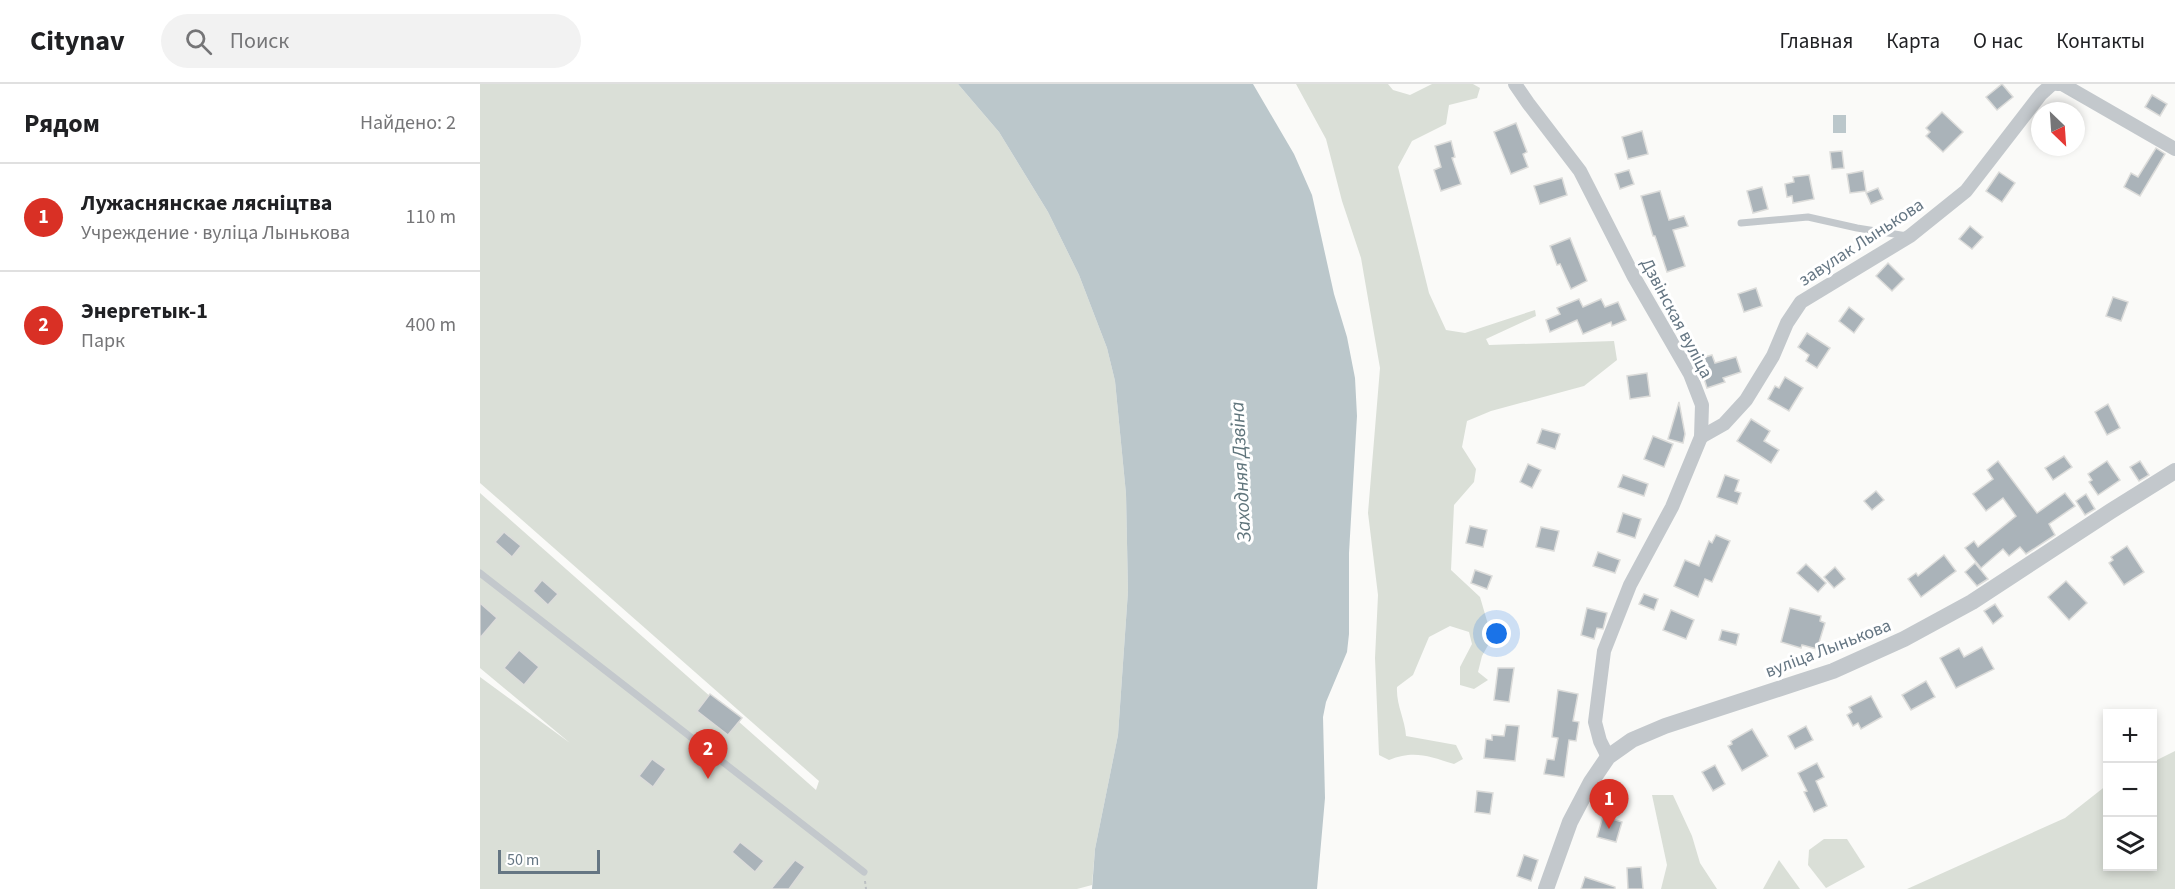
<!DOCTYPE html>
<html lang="ru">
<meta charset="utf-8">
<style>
:root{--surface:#fff;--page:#f2f2f2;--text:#202124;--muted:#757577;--line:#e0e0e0;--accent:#d93025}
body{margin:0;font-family:"Source Sans 3",sans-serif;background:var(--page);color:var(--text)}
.controls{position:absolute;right:18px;bottom:18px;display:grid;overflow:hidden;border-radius:0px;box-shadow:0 3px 9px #0003}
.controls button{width:54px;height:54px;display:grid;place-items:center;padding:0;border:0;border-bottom:2px solid var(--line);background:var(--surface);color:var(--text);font:30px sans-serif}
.compass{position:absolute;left:1551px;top:18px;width:54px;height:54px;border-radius:50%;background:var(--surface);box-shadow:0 3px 9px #0003;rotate:155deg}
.scale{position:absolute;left:18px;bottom:15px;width:102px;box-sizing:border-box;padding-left:6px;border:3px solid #657683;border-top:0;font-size:16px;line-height:21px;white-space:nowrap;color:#657683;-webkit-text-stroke:4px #fff;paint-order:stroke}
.you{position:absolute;left:1017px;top:550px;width:21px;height:21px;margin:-15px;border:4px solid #fff;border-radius:50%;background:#1a73e8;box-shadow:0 0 0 9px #1a73e833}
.badge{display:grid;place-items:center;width:39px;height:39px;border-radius:50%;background:var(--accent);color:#fff;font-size:20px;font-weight:700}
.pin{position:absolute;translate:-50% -50px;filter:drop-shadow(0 2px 3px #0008)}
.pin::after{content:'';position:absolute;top:32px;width:21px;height:18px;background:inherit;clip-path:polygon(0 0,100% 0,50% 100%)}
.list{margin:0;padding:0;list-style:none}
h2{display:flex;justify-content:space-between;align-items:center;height:78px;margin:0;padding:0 24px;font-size:26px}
h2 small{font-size:20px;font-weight:400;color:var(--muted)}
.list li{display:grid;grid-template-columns:39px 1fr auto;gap:18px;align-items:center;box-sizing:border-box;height:108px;padding:0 24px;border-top:2px solid var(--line)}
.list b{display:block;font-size:22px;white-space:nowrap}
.list p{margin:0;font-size:20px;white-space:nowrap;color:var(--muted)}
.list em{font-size:20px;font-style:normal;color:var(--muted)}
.icon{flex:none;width:33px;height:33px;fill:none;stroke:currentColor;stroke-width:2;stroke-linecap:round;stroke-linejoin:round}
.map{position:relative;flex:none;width:1695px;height:805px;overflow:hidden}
header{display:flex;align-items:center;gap:36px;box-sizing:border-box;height:84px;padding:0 30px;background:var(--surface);border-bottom:2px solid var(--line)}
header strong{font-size:28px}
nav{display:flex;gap:33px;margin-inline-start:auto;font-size:21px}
.search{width:420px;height:54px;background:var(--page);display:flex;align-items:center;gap:15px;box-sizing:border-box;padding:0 21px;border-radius:33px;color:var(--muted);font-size:22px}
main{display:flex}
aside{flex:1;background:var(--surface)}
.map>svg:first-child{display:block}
.green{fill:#dadfd7}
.water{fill:#bbc7cb}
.building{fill:#aab3b9;stroke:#dcdcda;stroke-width:1.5}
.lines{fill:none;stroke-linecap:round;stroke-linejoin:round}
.path{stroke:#bbbfc2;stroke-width:2;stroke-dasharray:3 3;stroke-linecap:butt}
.service{stroke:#c3c8cc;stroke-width:7}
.minor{stroke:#c3c8cc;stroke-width:14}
.tertiary{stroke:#c3c8cc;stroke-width:16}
.labels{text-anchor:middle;stroke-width:6;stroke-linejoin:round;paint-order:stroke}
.street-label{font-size:18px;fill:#657683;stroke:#fff}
.water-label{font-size:20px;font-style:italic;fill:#60757c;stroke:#fff}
</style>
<header>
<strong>Citynav</strong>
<div class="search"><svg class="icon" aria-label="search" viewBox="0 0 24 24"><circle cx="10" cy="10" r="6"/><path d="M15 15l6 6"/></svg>Поиск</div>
<nav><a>Главная</a><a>Карта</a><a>О нас</a><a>Контакты</a></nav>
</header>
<main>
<aside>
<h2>Рядом<small>Найдено: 2</small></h2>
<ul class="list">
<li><span class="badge">1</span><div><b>Лужаснянскае лясніцтва</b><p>Учреждение · вуліца Лынькова</p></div><em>110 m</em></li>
<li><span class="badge">2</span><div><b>Энергетык-1</b><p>Парк</p></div><em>400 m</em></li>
</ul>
</aside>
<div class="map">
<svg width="1695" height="805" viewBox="0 0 1695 805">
<rect width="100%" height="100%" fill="#fafaf8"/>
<g class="green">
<path d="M0,0H478L519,48L568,128L599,191L627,264L635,297L646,410L648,507L638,651L615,765L612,801L597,805H0V593L90,659L0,584V409L336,706L339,697L0,399Z"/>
<path d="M816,0H908L913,6L930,11L952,0H993L1000,4L997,14L969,21L966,40L932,57L918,83L949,209L966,246L985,249L1055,226L1056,232L1006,255L1009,261L1134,257L1137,276L1104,302L1011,327L987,337L982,363L996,385L994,398L974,421L971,486L1000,513L1012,554L1002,572L998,588L1008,596L994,605L980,601V583L992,560L989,548L970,542L949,553L933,591L917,603C916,621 925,635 926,652L976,661L983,675L974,680C948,672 934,666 909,676L899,671L895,574L898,511L888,429L900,284L881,174L862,117L846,55Z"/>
<path d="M1695,667V805H1427L1585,734L1627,701L1628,782H1672L1673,678Z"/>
<path d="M1193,711L1212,752L1220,779L1237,805H1181L1187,781L1172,711Z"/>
<path d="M1344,755H1367L1385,783L1346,804L1328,781L1329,766Z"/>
<path d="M1299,776L1320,805H1283Z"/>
</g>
<g class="water">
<path d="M478,0H773L814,70L832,111L854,210L867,253L875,294L877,332L869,469V550L867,568L846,618L843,633L845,714L837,805H612L615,765L638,651L648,507L646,410L635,297L627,264L599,191L568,128L519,48Z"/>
<rect x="1353" y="31" width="13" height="18"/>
</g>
<g class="building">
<path d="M1522,0L1533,13L1517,26L1506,13Z"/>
<path d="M1672,11L1687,20L1680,32L1665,23Z"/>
<path d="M1462,28L1483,48L1463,68L1446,52L1450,48L1446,44Z"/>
<path d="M1036,39L1047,68L1043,70L1048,83L1031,90L1014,48Z"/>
<path d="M1162,47L1168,70L1148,75L1142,53Z"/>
<path d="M971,57L975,73L972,74L981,100L961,107L954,86L961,83L955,62Z"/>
<path d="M1676,64L1685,70L1660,112L1644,103L1651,89L1658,93Z"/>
<path d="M1362,67L1364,84L1352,85L1350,68Z"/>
<path d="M1149,86L1154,100L1140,105L1135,90Z"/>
<path d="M1383,87L1386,107L1370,109L1367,90Z"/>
<path d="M1519,88L1535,99L1522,118L1506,107Z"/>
<path d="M1329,91L1334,115L1313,119L1312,112L1307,113L1305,100L1314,98L1313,93Z"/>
<path d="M1082,94L1087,111L1060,120L1054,102Z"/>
<path d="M1282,103L1288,125L1273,129L1267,107Z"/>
<path d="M1398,104L1403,115L1391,120L1386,109Z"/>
<path d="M1180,107L1189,136L1204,132L1208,142L1193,146L1205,182L1187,188L1175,152H1173L1161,112Z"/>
<path d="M1490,142L1503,153L1492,165L1479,155Z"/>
<path d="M1090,154L1107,197L1091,205L1080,180L1077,181L1070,162Z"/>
<path d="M1408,179L1424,195L1412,207L1396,192Z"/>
<path d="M1276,204L1282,222L1264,228L1258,210Z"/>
<path d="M1633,213L1648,218L1641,237L1626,232Z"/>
<path d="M1099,215L1103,223L1121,215L1125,223L1138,218L1146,236L1132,242L1131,238L1103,250L1097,236L1070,248L1066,236L1080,230L1077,224Z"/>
<path d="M1369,223L1384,235L1374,249L1359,237Z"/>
<path d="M1327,249L1350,264L1337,284L1326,277L1329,271L1318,263Z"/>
<path d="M1232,271L1235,279L1256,273L1261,288L1243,294L1245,298L1227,304L1218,275Z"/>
<path d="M1167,289L1170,312L1150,315L1147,292Z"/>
<path d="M1305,293L1323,304L1309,327L1288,315L1295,302L1299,304Z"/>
<path d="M1199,318L1205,350L1203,359L1188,355Z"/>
<path d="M1628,320L1640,344L1627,351L1615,328Z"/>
<path d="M1271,335L1290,347L1284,357L1299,366L1291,379L1257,357Z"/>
<path d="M1062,345L1080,350L1075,365L1057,359Z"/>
<path d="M1173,352L1193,360L1184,383L1164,375Z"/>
<path d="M1584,372L1592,383L1573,396L1565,384Z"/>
<path d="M1518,377L1557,429L1585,409L1595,422L1569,440L1575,451L1546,470L1540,463L1529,472L1523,465L1501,484L1485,464L1494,457L1498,463L1536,432L1523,414L1506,427L1493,410L1513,395L1507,386Z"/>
<path d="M1627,377L1640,396L1618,411L1609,398L1612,396L1608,390Z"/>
<path d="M1660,377L1669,391L1659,397L1650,383Z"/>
<path d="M1048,380L1061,386L1052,404L1040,398Z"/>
<path d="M1143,391L1168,400L1164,412L1138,403Z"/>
<path d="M1245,391L1259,396L1255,407L1261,409L1257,420L1237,413Z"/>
<path d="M1396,407L1404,416L1392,426L1384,417Z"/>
<path d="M1606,410L1615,425L1605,431L1596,417Z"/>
<path d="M1143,429L1161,435L1155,454L1137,448Z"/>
<path d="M990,442L1007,446L1003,463L986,459Z"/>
<path d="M1061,443L1079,447L1074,467L1056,463Z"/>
<path d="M24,448L41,462L32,473L15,458Z"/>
<path d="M1236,451L1250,457L1232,498L1225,495L1218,513L1194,502L1205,476L1219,482L1229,457L1232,459Z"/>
<path d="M1647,462L1664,488L1644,501L1629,479L1633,476L1631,473Z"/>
<path d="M1118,468L1140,476L1135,489L1113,482Z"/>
<path d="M1464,471L1476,487L1441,513L1428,495L1436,489L1438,492Z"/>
<path d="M1495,479L1508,495L1497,502L1485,488Z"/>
<path d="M1326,480L1346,499L1338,508L1317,489Z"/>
<path d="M1355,483L1365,495L1354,504L1344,493Z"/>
<path d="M995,486L1012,492L1007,505L991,499Z"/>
<path d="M62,496L78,510L68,521L53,507Z"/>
<path d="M1586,497L1607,519L1589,536L1568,513Z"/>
<path d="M1164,510L1178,515L1174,526L1159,520Z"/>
<path d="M0,519L17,534L0,554Z"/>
<path d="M1515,520L1523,532L1513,540L1504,527Z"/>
<path d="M1107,524L1127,529L1123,545L1117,544L1114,555L1101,551Z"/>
<path d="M1310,524L1341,532L1340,537L1345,539L1337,565L1322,561L1321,564L1301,558Z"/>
<path d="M1191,526L1214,536L1206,555L1183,546Z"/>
<path d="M1242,546L1259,550L1256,561L1239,556Z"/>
<path d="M1502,563L1514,585L1476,604L1460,574L1479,564L1484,573Z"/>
<path d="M39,566L59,583L44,601L24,584Z"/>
<path d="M1018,584H1034L1029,618L1014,616Z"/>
<path d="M1446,597L1455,613L1431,626L1422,611Z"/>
<path d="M1078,606L1098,610L1093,637L1099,638L1096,657L1089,656L1084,693L1064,690L1067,675L1074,676L1078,654L1072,653Z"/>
<path d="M230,610L262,634L248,651L217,627Z"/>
<path d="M1391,612L1402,633L1381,645L1378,639L1373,642L1367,631L1372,628L1369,623Z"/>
<path d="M1026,641L1039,642L1035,677L1004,674L1006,655L1012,656V651L1024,652Z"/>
<path d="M1326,642L1333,656L1315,665L1308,652Z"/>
<path d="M1272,645L1288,672L1262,687L1248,662L1252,660L1251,657Z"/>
<path d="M172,675L186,685L173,703L159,692Z"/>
<path d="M1337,679L1344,693L1336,697L1347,722L1334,728L1324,708L1327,707L1318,689Z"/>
<path d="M1235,681L1245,700L1233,707L1222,688Z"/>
<path d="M997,707L1013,709L1010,730L995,728Z"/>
<path d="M1123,732L1142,738L1136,758L1117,753Z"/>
<path d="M260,758L284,777L275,788L252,768Z"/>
<path d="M1044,771L1058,776L1051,797L1037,792Z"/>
<path d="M315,776L325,783L309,805H291Z"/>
<path d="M1161,783L1163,805H1148L1147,784Z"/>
<path d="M1105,793L1135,803V805H1101Z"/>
</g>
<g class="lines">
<path class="path" d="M385,797L386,805"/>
<g class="service">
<path d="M1261,139L1328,133L1377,144L1427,152"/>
<path d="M0,489L384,788"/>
</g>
<g class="minor">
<path d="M1035,0L1048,19L1100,87L1154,193L1210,290L1222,321L1221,353L1192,423L1150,501L1124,567L1115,638L1120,657L1128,673"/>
<path d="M1577,0H1582L1695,65"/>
<path d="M1221,353L1244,340L1266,316L1293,272L1307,239L1321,218L1430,152L1486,107L1561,10L1572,0"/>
</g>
<path class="tertiary" d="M1066,805L1090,738L1111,698L1128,673L1152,656L1185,642L1353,587L1424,555L1492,518L1631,427L1695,387"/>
</g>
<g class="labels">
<g class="street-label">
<text transform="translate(1381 158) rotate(-33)" y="6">завулак Лынькова</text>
<text transform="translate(1197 234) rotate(62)" y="6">Дзвінская вуліца</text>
<text transform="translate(1348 564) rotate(-21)" y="6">вуліца Лынькова</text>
</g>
<g class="water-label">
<text transform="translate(760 388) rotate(-93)" y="7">Заходняя Дзвіна</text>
</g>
</g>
</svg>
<div class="controls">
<button>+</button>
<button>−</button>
<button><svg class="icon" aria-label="layers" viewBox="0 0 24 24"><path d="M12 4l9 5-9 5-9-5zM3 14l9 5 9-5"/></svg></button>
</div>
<svg class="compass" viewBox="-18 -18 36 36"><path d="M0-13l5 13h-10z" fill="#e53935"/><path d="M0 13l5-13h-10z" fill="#757577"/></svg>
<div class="scale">50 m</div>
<div class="you"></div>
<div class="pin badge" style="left:1129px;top:745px">1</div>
<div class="pin badge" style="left:228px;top:695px">2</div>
</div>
</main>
